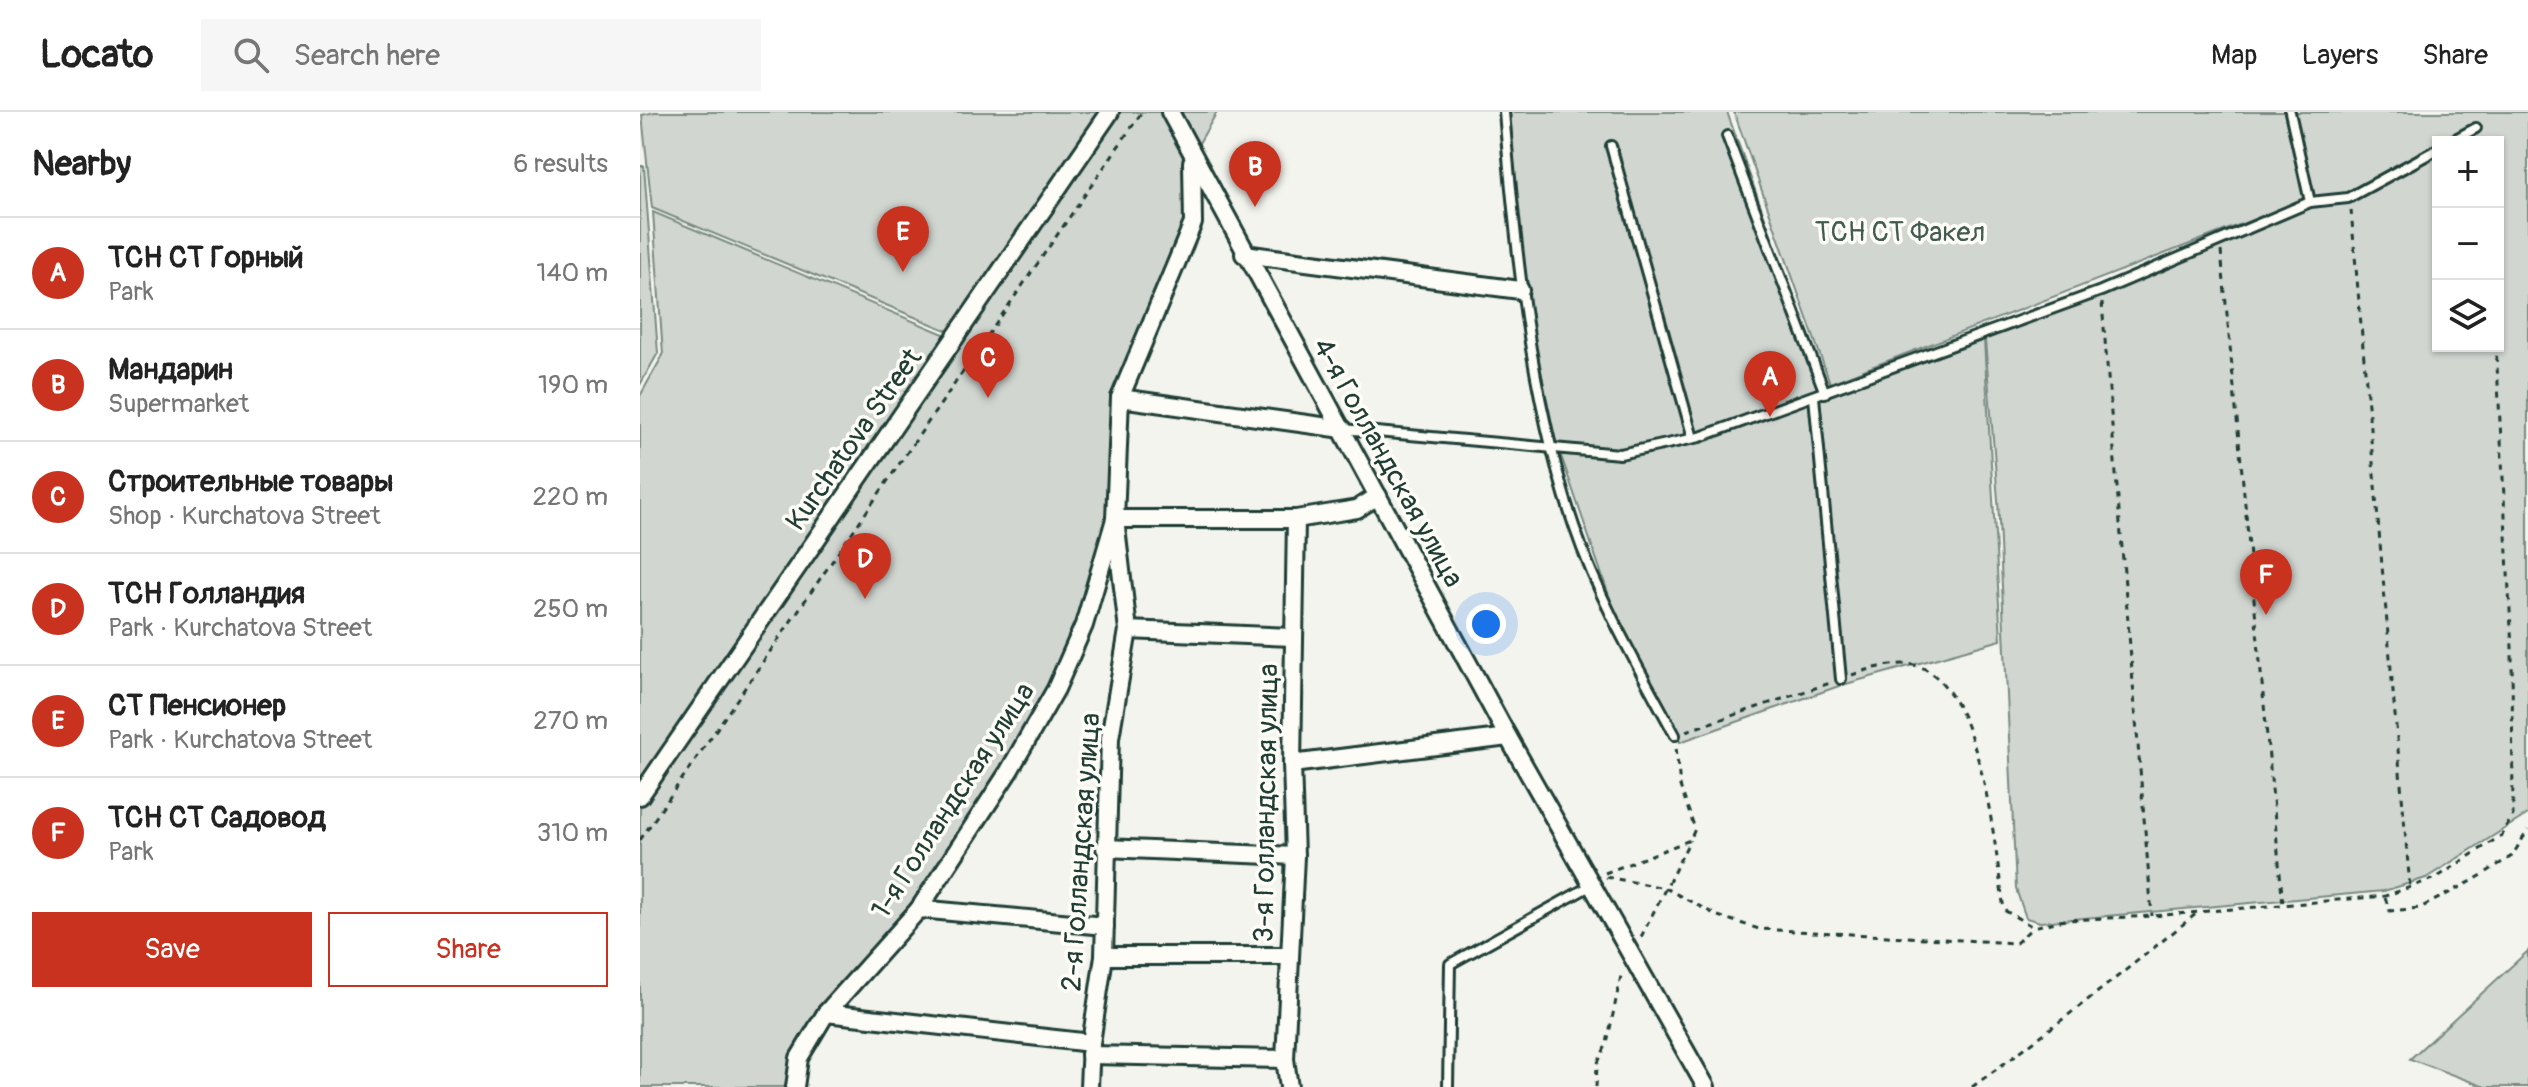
<!DOCTYPE html>
<meta charset="utf-8">
<style>
:root{--surface:#fff;--page:#f6f6f6;--text:#222;--muted:#767676;--line:#e0e0e0;--accent:#c8321e}
body{margin:0;font-family:Pangolin,sans-serif;background:var(--page);color:var(--text)}
.controls{position:absolute;right:24px;top:24px;display:grid;overflow:hidden;border-radius:0px;box-shadow:0 2px 6px #0004}
.controls button{width:72px;height:72px;display:grid;place-items:center;padding:0;border:0;border-bottom:2px solid var(--line);background:var(--surface);color:var(--text);font:40px sans-serif}
.you{position:absolute;left:846px;top:512px;width:28px;height:28px;margin:-20px;border:6px solid #fff;border-radius:50%;background:#1a73e8;box-shadow:0 0 0 12px #1a73e833}
.badge{display:grid;place-items:center;width:52px;height:52px;border-radius:50%;background:var(--accent);color:#fff;font-size:26px;font-weight:700}
.pin{position:absolute;translate:-50% -66px;filter:drop-shadow(0 2px 4px #0008)}
.pin::after{content:'';position:absolute;top:42px;width:28px;height:24px;background:inherit;clip-path:polygon(0 0,100% 0,50% 100%)}
.list{margin:0;padding:0;list-style:none}
h2{display:flex;justify-content:space-between;align-items:center;height:104px;margin:0;padding:0 32px;font-size:34px}
h2 small{font-size:26px;font-weight:400;color:var(--muted)}
.list li{display:grid;grid-template-columns:52px 1fr auto;gap:24px;align-items:center;box-sizing:border-box;height:112px;padding:0 32px;border-top:2px solid var(--line)}
.list b{display:block;font-size:30px;white-space:nowrap}
.list p{margin:0;font-size:26px;white-space:nowrap;color:var(--muted)}
.list em{font-size:26px;font-style:normal;color:var(--muted)}
.actions{display:flex;gap:16px;padding:24px 32px}
.actions a{flex:1;padding:18px 0;border:2px solid var(--accent);border-radius:0px;text-align:center;font-size:28px;color:var(--accent)}
.actions .main{background:var(--accent);color:#fff}
.icon{flex:none;width:44px;height:44px;fill:none;stroke:currentColor;stroke-width:2;stroke-linecap:round;stroke-linejoin:round}
.map{position:relative;flex:none;width:1888px;height:975px;overflow:hidden}
header{display:flex;align-items:center;gap:48px;box-sizing:border-box;height:112px;padding:0 40px;background:var(--surface);border-bottom:2px solid var(--line)}
header strong{font-size:38px}
nav{display:flex;gap:44px;margin-inline-start:auto;font-size:28px}
.search{width:560px;height:72px;background:var(--page);display:flex;align-items:center;gap:20px;box-sizing:border-box;padding:0 28px;border-radius:0px;color:var(--muted);font-size:30px}
main{display:flex}
aside{flex:1;background:var(--surface)}
.map>svg:first-child{display:block}
.green{fill:#d1d6d1;stroke:#788a82;stroke-width:2;fill-rule:evenodd}
.lines{fill:none;stroke-linecap:round;stroke-linejoin:round}
.service-casing{stroke:#1f3d34;stroke-width:14}
.minor-casing{stroke:#1f3d34;stroke-width:22}
.path{stroke:#1f3d34;stroke-width:3;stroke-dasharray:6 6;stroke-linecap:butt}
.service{stroke:#fdfcf7;stroke-width:8}
.minor{stroke:#fdfcf7;stroke-width:16}
.labels{text-anchor:middle;stroke-width:7;stroke-linejoin:round;paint-order:stroke}
.park-label{font-size:28px;fill:#435c53;stroke:#fdfcf7}
.street-label{font-size:28px;fill:#1f3d34;stroke:#fdfcf7}
</style>
<header>
<strong>Locato</strong>
<div class="search"><svg class="icon" aria-label="search" viewBox="0 0 24 24"><circle cx="10" cy="10" r="6"/><path d="M15 15l6 6"/></svg>Search here</div>
<nav><a>Map</a><a>Layers</a><a>Share</a></nav>
</header>
<main>
<aside>
<h2>Nearby<small>6 results</small></h2>
<ul class="list">
<li><span class="badge">A</span><div><b>ТСН СТ Горный</b><p>Park</p></div><em>140 m</em></li>
<li><span class="badge">B</span><div><b>Мандарин</b><p>Supermarket</p></div><em>190 m</em></li>
<li><span class="badge">C</span><div><b>Строительные товары</b><p>Shop · Kurchatova Street</p></div><em>220 m</em></li>
<li><span class="badge">D</span><div><b>ТСН Голландия</b><p>Park · Kurchatova Street</p></div><em>250 m</em></li>
<li><span class="badge">E</span><div><b>СТ Пенсионер</b><p>Park · Kurchatova Street</p></div><em>270 m</em></li>
<li><span class="badge">F</span><div><b>ТСН СТ Садовод</b><p>Park</p></div><em>310 m</em></li>
</ul>
<div class="actions"><a class="main">Save</a><a>Share</a></div>
</aside>
<div class="map">
<svg width="1888" height="975" viewBox="0 0 1888 975">
<rect width="100%" height="100%" fill="#f4f4ef"/>
<filter id="ink" filterUnits="userSpaceOnUse"><feTurbulence type="fractalNoise" baseFrequency=".0125" numOctaves="2"/><feDisplacementMap in="SourceGraphic" scale="16" xChannelSelector="R" yChannelSelector="G"/><feConvolveMatrix kernelMatrix="1 2 1 2 8 2 1 2 1" color-interpolation-filters="sRGB"/></filter>
<g filter="url(#ink)">
<g class="green">
<path d="M15,0H468L318,223L12,96L2,3Z"/>
<path d="M470,0H577L551,45L552,110L478,287L473,406L443,513L400,602L266,808L184,899L154,975H0V284L23,243L13,100L318,228Z"/>
<path d="M870,0H1087L1189,284L1344,228L1361,528L1199,574L1040,630L976,504L915,326L884,177Z"/>
<path d="M1094,0H1644L1665,87L1673,83L1654,0H1888V702L1786,766L1744,779L1400,810L1386,806L1376,777L1358,388L1344,216L1462,173L1656,91L1190,271ZM1798,30H1858V234H1798Z"/>
<path d="M0,54H4L18,241L0,273Z"/>
<path d="M1888,839V975H1845L1770,947Z"/>
</g>
<g class="lines">
<defs>
<g id="service">
<path d="M864,0C876,140 889,280 934,414C959,488 998,555 1035,623"/>
<path d="M1650,0L1670,90"/>
<path d="M1087,24L1185,281"/>
<path d="M1810,30L1836,16"/>
<path d="M971,34L1053,326"/>
<path d="M1174,285L1201,567"/>
<path d="M703,317L980,342L1060,325L1461,179L1670,90L1708,86L1798,37"/>
<path d="M808,975L810,852L950,774"/>
</g>
<g id="minor">
<path d="M530,0L868,625L1066,975"/>
<path d="M604,142L880,178"/>
<path d="M480,286L703,317"/>
<path d="M488,518L653,525"/>
<path d="M652,652L868,625"/>
<path d="M0,684L470,0"/>
<path d="M465,736L655,744"/>
<path d="M279,797L465,814"/>
<path d="M464,844H649"/>
<path d="M186,901L451,931"/>
<path d="M450,943L645,947"/>
<path d="M155,975L159,946L186,901L279,797L369,659L416,577L444,513L475,407H656L717,397L738,384"/>
<path d="M449,975L451,931L464,844L470,626L488,518L475,407L480,286L553,111L552,50"/>
<path d="M649,975L645,947L655,744L652,652L656,407"/>
</g>
</defs>
<use href="#service" class="service-casing"/>
<use href="#minor" class="minor-casing"/>
<g class="path">
<path d="M1711,98L1770,775"/>
<path d="M1581,139L1643,793"/>
<path d="M1462,191L1512,804"/>
<path d="M1212,563C1232,556 1265,546 1285,557C1343,589 1355,736 1364,798L1393,815L1425,808L1512,804L1745,784L1796,766L1862,723L1873,703L1872,536L1856,234"/>
<path d="M1046,619L1190,571"/>
<path d="M0,728L502,0"/>
<path d="M965,761L1050,728L1055,717L1040,674L1036,635"/>
<path d="M966,765L1025,776L1078,804L1119,817L1376,831L1393,815"/>
<path d="M1745,786L1750,799L1780,796L1834,768L1872,744L1888,718"/>
<path d="M1001,825L1050,728"/>
<path d="M956,975L957,953L967,931L982,859"/>
<path d="M1332,975C1409,919 1483,861 1557,801"/>
</g>
<use href="#service" class="service"/>
<use href="#minor" class="minor"/>
</g>
</g>
<g class="labels">
<g class="park-label">
<text x="1260" y="129">ТСН СТ Факел</text>
</g>
<g class="street-label">
<text transform="translate(213 327) rotate(-55)" y="10">Kurchatova Street</text>
<text transform="translate(749 350) rotate(61)" y="10">4-я Голландская улица</text>
<text transform="translate(312 688) rotate(-57)" y="10">1-я Голландская улица</text>
<text transform="translate(625 691) rotate(-89)" y="10">3-я Голландская улица</text>
<text transform="translate(440 740) rotate(-86)" y="10">2-я Голландская улица</text>
</g>
</g>
</svg>
<div class="controls">
<button>+</button>
<button>−</button>
<button><svg class="icon" aria-label="layers" viewBox="0 0 24 24"><path d="M12 4l9 5-9 5-9-5zM3 14l9 5 9-5"/></svg></button>
</div>
<div class="you"></div>
<div class="pin badge" style="left:1130px;top:305px">A</div>
<div class="pin badge" style="left:615px;top:95px">B</div>
<div class="pin badge" style="left:348px;top:286px">C</div>
<div class="pin badge" style="left:225px;top:487px">D</div>
<div class="pin badge" style="left:263px;top:160px">E</div>
<div class="pin badge" style="left:1626px;top:503px">F</div>
</div>
</main>
